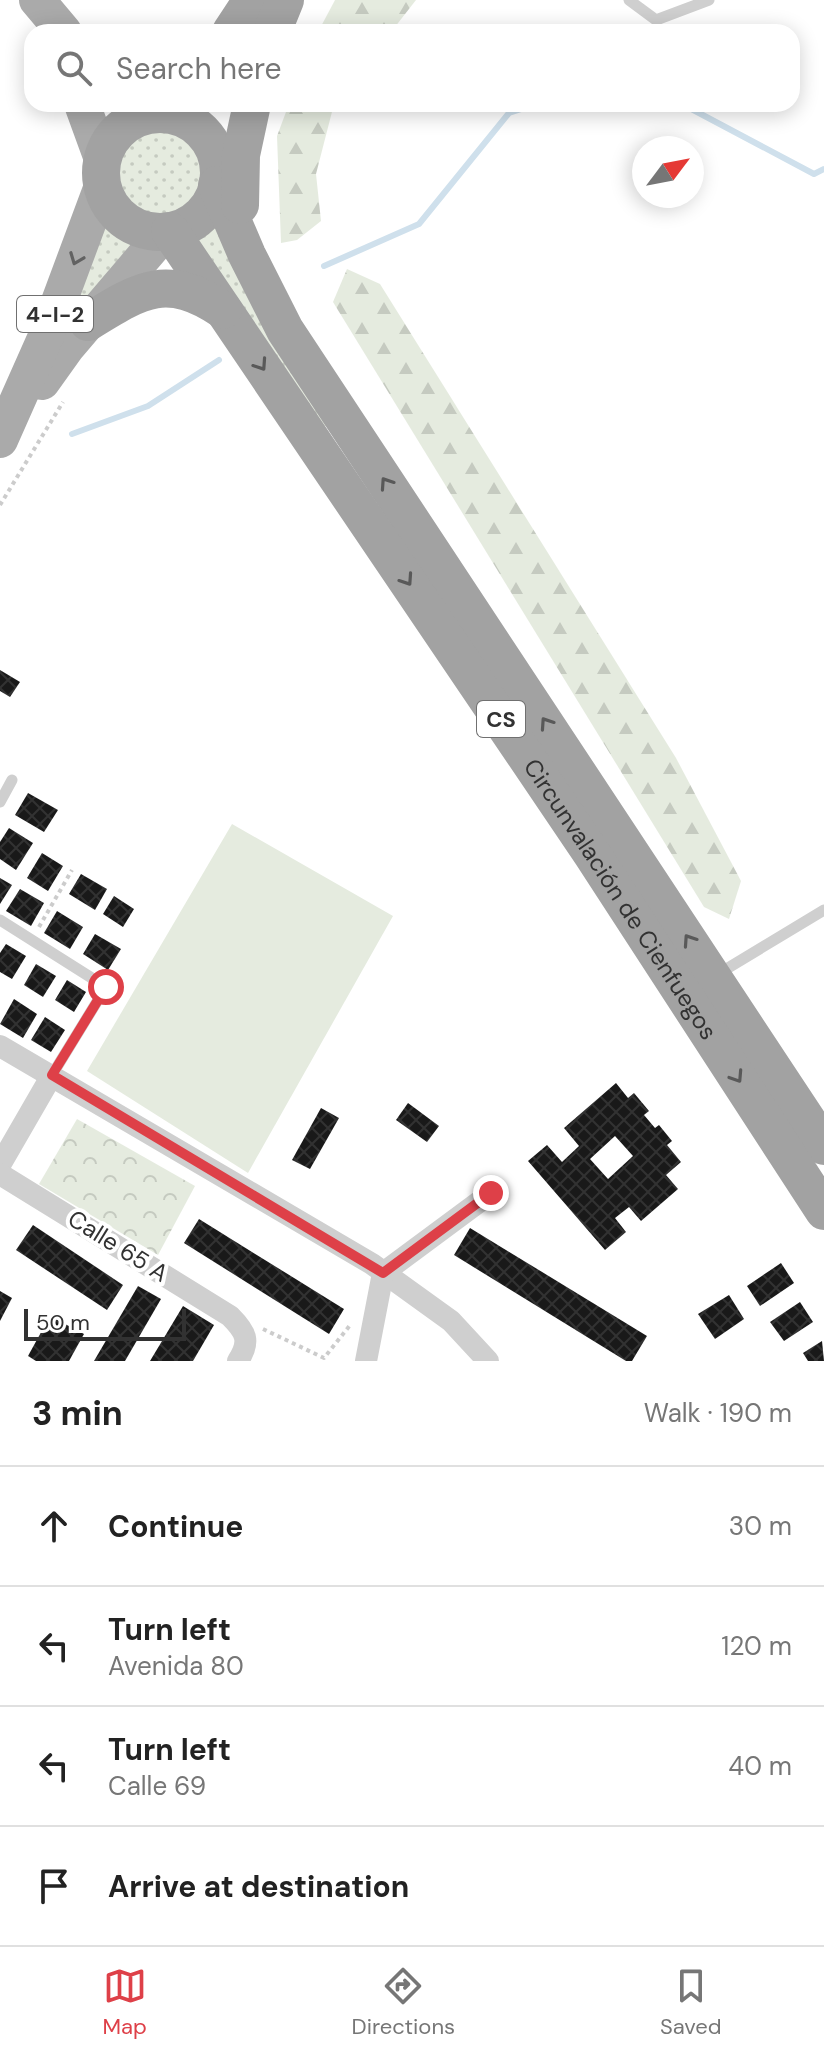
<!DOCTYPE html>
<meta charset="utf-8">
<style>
:root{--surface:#fff;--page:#f2f2f2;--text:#222;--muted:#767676;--line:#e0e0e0;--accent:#de4048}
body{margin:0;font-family:"DM Sans",sans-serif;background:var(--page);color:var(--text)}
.compass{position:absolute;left:632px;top:136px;width:72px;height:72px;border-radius:50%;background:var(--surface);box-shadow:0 4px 20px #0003;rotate:58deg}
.scale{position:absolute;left:24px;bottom:20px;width:162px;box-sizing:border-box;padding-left:8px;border:4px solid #323232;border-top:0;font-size:22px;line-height:28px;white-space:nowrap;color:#323232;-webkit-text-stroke:6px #fff;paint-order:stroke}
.stop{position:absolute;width:24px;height:24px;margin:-18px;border:6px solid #de4048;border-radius:50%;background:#fff}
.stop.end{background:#de4048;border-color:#fff;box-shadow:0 2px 8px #0008}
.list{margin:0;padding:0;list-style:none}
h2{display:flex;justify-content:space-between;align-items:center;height:104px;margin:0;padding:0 32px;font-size:34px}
h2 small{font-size:26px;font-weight:400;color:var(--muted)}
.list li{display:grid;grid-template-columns:52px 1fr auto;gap:24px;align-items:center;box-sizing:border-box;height:120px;padding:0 32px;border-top:2px solid var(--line)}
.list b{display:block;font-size:30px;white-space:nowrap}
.list p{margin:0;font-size:26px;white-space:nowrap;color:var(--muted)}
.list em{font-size:26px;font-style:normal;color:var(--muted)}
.icon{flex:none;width:44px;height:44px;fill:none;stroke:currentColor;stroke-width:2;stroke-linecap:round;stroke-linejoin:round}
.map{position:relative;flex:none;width:824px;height:1361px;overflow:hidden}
.search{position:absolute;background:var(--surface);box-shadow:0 4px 20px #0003;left:24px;right:24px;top:24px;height:88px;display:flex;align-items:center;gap:20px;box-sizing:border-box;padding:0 28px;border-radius:24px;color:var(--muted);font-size:30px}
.sheet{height:584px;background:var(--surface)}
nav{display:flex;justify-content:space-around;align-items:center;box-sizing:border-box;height:112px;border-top:2px solid var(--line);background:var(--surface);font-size:22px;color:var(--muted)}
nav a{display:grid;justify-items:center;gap:4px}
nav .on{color:var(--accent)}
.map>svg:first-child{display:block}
.grass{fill:url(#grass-dots)}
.forest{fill:url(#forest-firs)}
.park{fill:url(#park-crowns)}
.pitch{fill:#e5ebdf}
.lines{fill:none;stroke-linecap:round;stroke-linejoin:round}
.stream{stroke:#cfe0ec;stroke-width:6}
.building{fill:url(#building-cross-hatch);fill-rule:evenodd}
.path{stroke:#ccc;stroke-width:4;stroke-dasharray:4 4;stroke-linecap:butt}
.service{stroke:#cfcfcf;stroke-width:11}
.minor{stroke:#cfcfcf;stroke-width:22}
.primary{stroke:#aaa;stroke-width:36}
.trunk{stroke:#a2a2a2;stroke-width:38}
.oneway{stroke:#626262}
.oneway2{stroke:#595959}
.route{stroke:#de4048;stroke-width:10}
.labels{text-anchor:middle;stroke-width:8;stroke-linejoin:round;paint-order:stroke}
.shield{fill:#fff;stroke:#707070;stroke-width:2}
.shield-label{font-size:22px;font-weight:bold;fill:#323232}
.street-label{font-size:24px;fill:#323232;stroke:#fff}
</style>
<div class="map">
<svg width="824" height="1361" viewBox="0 0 824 1361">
<defs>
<pattern id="grass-dots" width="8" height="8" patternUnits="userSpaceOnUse" patternTransform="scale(2)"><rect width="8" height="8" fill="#e5ebdf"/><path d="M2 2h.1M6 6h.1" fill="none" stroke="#c5cac0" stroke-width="1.8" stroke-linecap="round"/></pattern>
<pattern id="forest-firs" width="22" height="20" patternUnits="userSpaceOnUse" patternTransform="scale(2)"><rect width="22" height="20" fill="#e5ebdf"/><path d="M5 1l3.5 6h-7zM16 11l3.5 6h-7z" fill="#c5cac0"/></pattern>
<pattern id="park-crowns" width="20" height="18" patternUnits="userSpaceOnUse" patternTransform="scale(2)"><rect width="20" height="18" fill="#e5ebdf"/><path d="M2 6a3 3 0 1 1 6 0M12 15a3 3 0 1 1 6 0" fill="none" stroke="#c5cac0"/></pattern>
<pattern id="building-cross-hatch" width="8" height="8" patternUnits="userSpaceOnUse" patternTransform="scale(2)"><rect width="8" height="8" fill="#191919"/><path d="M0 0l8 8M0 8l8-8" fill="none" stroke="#323232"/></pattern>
</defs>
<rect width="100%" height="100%" fill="#fff"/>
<g class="grass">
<circle cx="160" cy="172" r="44"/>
<path d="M220,217L332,422L321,429L188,248Z"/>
<path d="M100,222L140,249L61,335Z"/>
</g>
<g class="forest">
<path d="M335,0H416L391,32H318Z"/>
<path d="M289,104H334L316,174L321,221L297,240L281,243L277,136Z"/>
<path d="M347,269L380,284L676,758L741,881L729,919L704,907L333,302Z"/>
</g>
<path class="park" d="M77,1119L195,1186L158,1255L39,1184Z"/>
<path class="pitch" d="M232,824L393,916L248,1173L87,1071Z"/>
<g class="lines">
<g class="stream">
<path d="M682,104L814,174L824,169"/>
<path d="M324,266L419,224L509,113L537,104"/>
<path d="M72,434L148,406L219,360"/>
</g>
</g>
<g class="building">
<path d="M0,670L20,682L10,697L0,691Z"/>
<path d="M28,793L58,810L44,832L15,815Z"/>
<path d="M9,828L33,843L16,870L0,859V842Z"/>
<path d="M42,853L63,866L48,891L27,878Z"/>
<path d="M81,874L107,889L95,910L69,894Z"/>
<path d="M0,878L12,885L0,904Z"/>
<path d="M20,889L44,903L31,926L6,911Z"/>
<path d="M114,896L134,909L123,927L103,914Z"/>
<path d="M57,911L83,927L70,949L44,933Z"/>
<path d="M95,934L121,949L108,970L83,954Z"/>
<path d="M6,944L26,956L12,979L0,972V953Z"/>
<path d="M36,964L56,976L43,997L24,985Z"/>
<path d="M67,980L86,992L74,1012L55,1000Z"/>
<path d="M14,999L37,1014L23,1038L0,1024Z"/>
<path d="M45,1017L65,1030L51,1052L31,1040Z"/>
<path d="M616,1083L628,1098L634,1093L649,1111L644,1115L655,1128L659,1125L672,1141L667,1145L681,1162L666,1175L678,1189L641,1221L629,1207L615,1218L626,1232L605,1250L528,1161L547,1145L562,1162L579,1146L564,1128ZM615,1136L633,1156L608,1179L590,1159Z"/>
<path d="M408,1103L439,1126L427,1142L396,1120Z"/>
<path d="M321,1108L339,1118L310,1169L292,1160Z"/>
<path d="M199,1219L344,1309L329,1334L184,1243Z"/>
<path d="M33,1225L123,1285L107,1310L16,1250Z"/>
<path d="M470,1228L647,1336L632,1361H626L454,1255Z"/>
<path d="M781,1263L794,1283L760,1306L747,1286Z"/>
<path d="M138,1286L161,1299L125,1361H94Z"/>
<path d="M0,1291L12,1298L0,1321Z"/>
<path d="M729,1295L744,1319L715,1339L698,1314Z"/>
<path d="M800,1302L813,1322L784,1341L770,1322Z"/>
<path d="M183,1306L214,1325L193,1361H150Z"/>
<path d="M50,1316L84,1334L69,1361H36L28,1356Z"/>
<path d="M822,1341L824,1361H808L803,1353Z"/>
</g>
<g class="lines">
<g class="path">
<path d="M0,505L63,402"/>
<path d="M39,927L72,870"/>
<path d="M263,1329L324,1358L351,1324"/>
</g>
<g class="service">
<path d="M629,0L656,20L709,0"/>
<path d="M0,802L12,780"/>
<path d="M0,920L106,987L52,1075"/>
<path d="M718,974L824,910"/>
</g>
<g class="minor">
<path d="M0,1046L372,1264L451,1321L488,1361"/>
<path d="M0,1165L52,1075"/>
<path d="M0,1174L230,1316C246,1332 251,1341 238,1361"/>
<path d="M366,1361L383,1273L491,1193"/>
</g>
<g class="primary">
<path d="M37,0L64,32"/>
<path d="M82,104L102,159"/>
<path d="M140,104L151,114"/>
<path d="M42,382L67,347L165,232"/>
<path d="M0,440L47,334L102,186"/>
</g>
<g class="trunk">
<path d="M231,32L252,0"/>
<path d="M272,32L285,0"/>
<circle cx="160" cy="173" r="59"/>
<path d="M217,185L247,255L285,330L824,1146"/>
<path d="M240,205L241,155L252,104"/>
<path id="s1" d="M170,231L592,854L824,1211"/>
<path d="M88,322C140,290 166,272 223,310"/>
</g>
</g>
<defs><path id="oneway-chevron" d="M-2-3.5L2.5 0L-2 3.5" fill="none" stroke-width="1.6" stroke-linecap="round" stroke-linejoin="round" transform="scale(2)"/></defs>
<use class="oneway" href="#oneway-chevron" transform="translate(76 259) rotate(111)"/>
<g class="oneway2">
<use href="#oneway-chevron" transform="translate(261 365) rotate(56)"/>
<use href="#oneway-chevron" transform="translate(386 483) rotate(-124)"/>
<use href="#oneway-chevron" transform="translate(407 580) rotate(56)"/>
<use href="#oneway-chevron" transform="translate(546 723) rotate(-124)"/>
<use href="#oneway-chevron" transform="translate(689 940) rotate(-124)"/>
<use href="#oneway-chevron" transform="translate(737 1077) rotate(57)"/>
</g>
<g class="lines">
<path class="route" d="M106,987L52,1075L383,1273L491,1193"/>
</g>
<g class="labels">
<g class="shield">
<rect x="17" y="296" width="76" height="36" rx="6"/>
<rect x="477" y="701" width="48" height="36" rx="6"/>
</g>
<g class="shield-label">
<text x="55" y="322">4-I-2</text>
<text x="501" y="727">CS</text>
</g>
<g class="street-label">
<text dy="8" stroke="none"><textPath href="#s1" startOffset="806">Circunvalación de Cienfuegos</textPath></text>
<text transform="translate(118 1246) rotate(32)" y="8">Calle 65 A</text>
</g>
</g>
</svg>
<svg class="compass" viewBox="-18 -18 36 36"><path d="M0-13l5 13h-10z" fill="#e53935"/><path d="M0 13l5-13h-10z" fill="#767676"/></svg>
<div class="scale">50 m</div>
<div class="stop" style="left:106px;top:987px"></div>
<div class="stop end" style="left:491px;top:1193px"></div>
<div class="search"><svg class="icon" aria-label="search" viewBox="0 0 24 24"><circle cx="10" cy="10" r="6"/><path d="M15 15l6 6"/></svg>Search here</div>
</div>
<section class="sheet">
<h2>3 min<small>Walk · 190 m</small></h2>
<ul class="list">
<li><svg class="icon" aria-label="ahead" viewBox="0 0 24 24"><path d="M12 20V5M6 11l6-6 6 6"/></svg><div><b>Continue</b></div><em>30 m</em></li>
<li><svg class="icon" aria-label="left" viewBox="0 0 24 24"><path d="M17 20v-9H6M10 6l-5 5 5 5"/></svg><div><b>Turn left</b><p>Avenida 80</p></div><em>120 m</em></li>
<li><svg class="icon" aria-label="left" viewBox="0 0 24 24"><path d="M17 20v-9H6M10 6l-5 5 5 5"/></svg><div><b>Turn left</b><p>Calle 69</p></div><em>40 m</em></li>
<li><svg class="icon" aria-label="arrive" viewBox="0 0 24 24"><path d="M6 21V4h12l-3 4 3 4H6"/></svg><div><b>Arrive at destination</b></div></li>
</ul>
</section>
<nav>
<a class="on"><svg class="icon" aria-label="map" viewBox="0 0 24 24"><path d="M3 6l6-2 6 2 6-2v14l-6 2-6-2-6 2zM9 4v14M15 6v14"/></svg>Map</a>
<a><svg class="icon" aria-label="directions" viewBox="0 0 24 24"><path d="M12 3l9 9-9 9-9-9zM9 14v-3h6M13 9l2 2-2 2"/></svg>Directions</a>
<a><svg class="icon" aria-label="saved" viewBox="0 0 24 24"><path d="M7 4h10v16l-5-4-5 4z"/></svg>Saved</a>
</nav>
